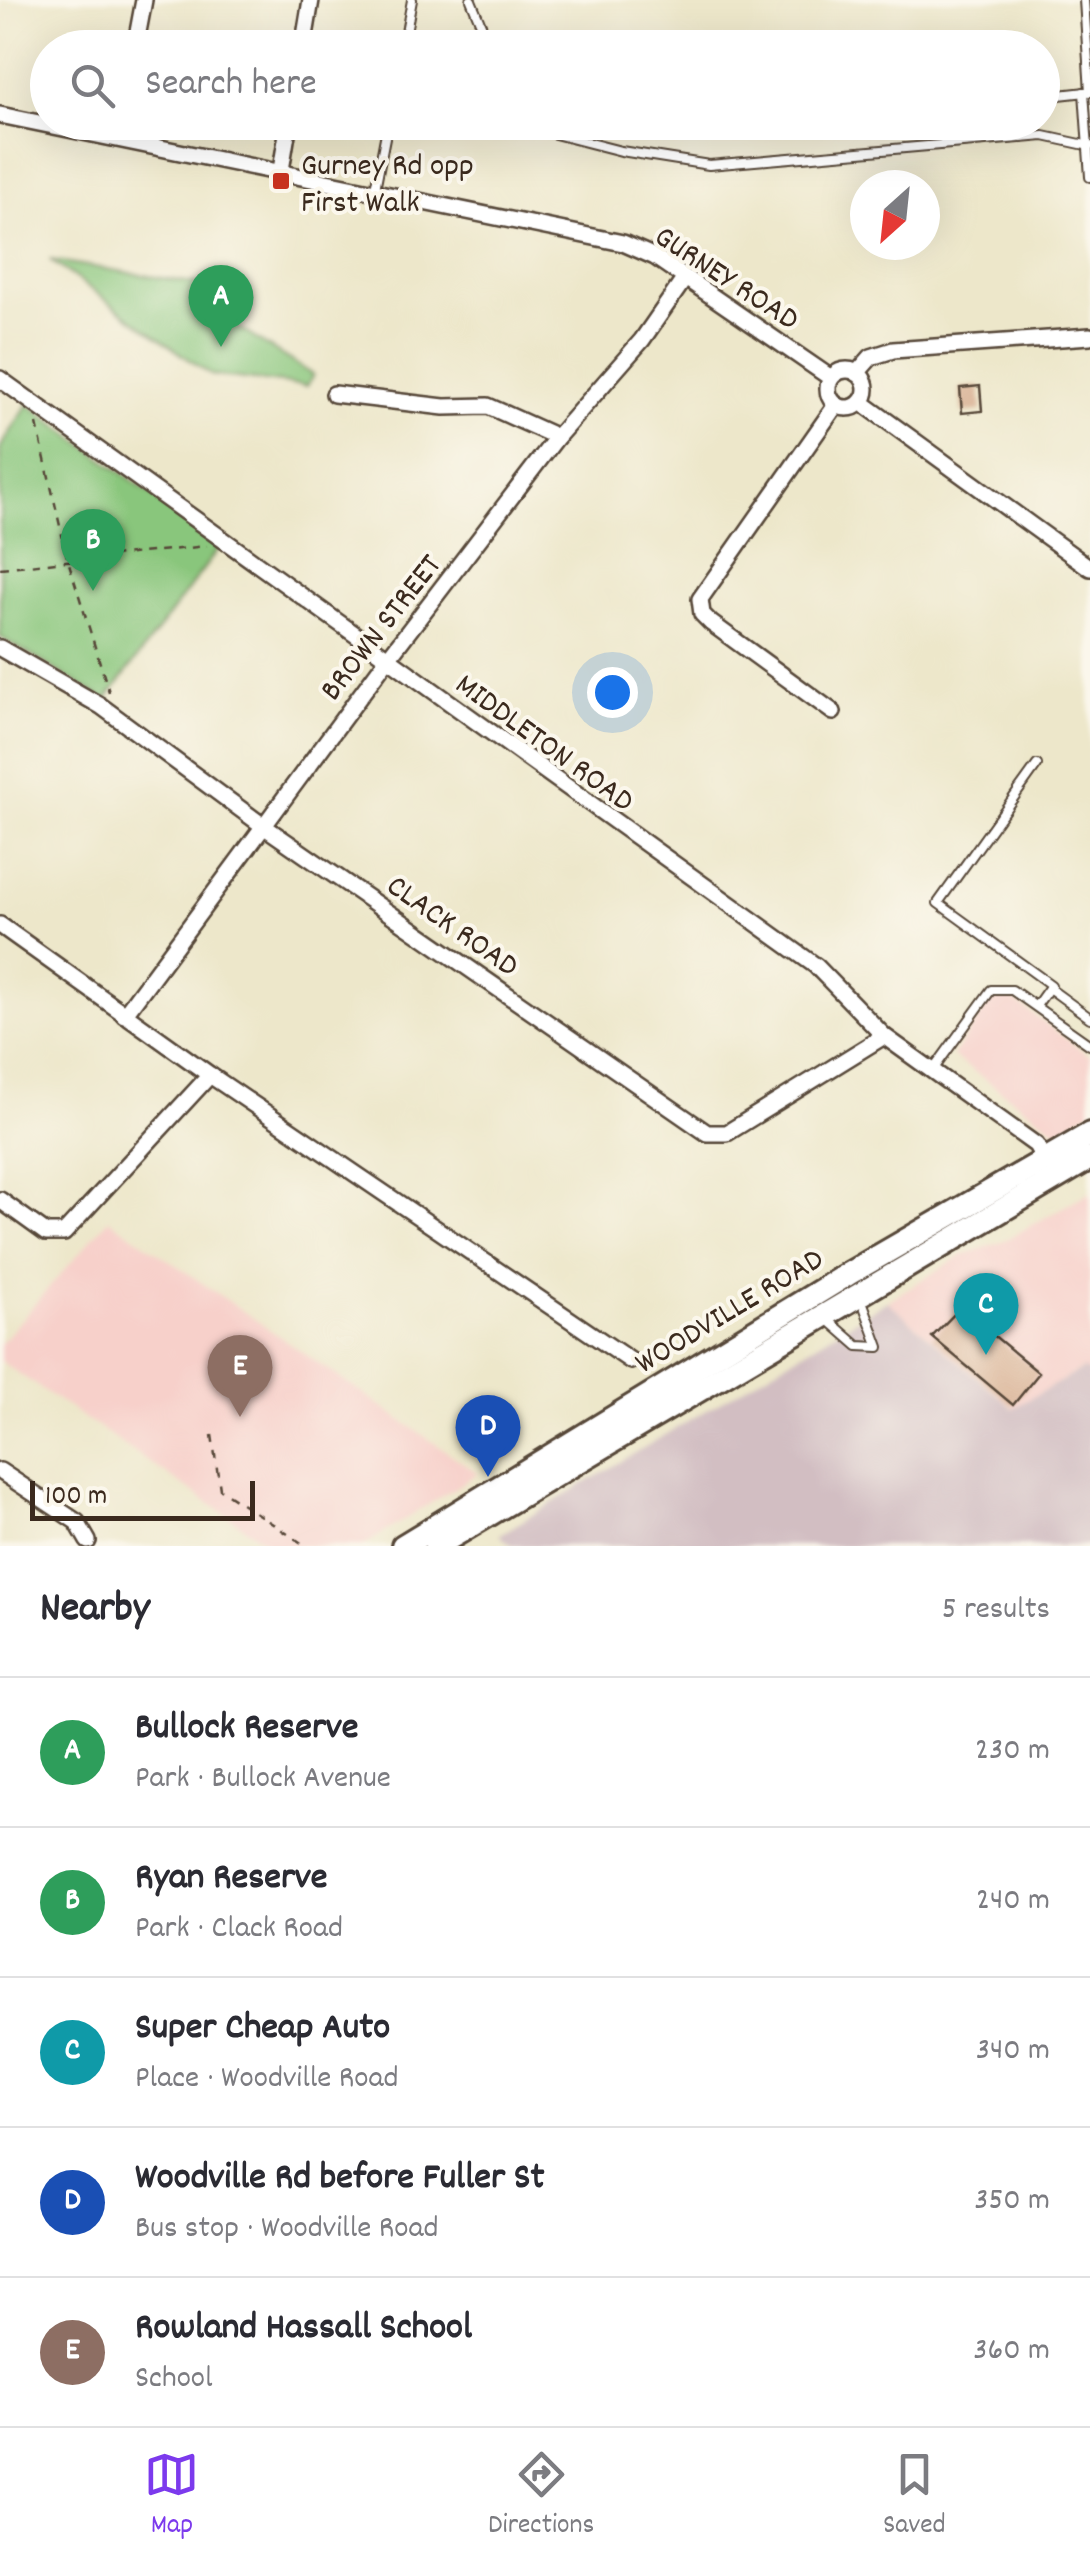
<!DOCTYPE html>
<meta charset="utf-8">
<style>
:root{--surface:#fff;--page:#f2f2f3;--text:#2b2b33;--muted:#7c7c81;--line:#e1e1e2;--accent:#7c3aed}
body{margin:0;font-family:Dekko,sans-serif;background:var(--page);color:var(--text)}
.compass{position:absolute;left:850px;top:170px;width:90px;height:90px;border-radius:50%;background:var(--surface);box-shadow:0 10px 40px #0002;rotate:207deg}
.scale{position:absolute;left:30px;bottom:25px;width:225px;box-sizing:border-box;padding-left:10px;border:5px solid #3b2a1e;border-top:0;font-size:28px;line-height:35px;white-space:nowrap;color:#3b2a1e;-webkit-text-stroke:8px #fbf7ec;paint-order:stroke}
.you{position:absolute;left:612px;top:692px;width:35px;height:35px;margin:-25px;border:8px solid #fff;border-radius:50%;background:#1a73e8;box-shadow:0 0 0 15px #1a73e833}
.badge{display:grid;place-items:center;width:65px;height:65px;border-radius:50%;background:var(--accent);color:#fff;font-size:32px;font-weight:700}
.pin{position:absolute;translate:-50% -82px;filter:drop-shadow(0 2px 5px #0008)}
.pin::after{content:'';position:absolute;top:52px;width:35px;height:30px;background:inherit;clip-path:polygon(0 0,100% 0,50% 100%)}
.list{margin:0;padding:0;list-style:none}
h2{display:flex;justify-content:space-between;align-items:center;height:130px;margin:0;padding:0 40px;font-size:42px}
h2 small{font-size:32px;font-weight:400;color:var(--muted)}
.list li{display:grid;grid-template-columns:65px 1fr auto;gap:30px;align-items:center;box-sizing:border-box;height:150px;padding:0 40px;border-top:2px solid var(--line)}
.list b{display:block;font-size:38px;white-space:nowrap}
.list p{margin:0;font-size:32px;white-space:nowrap;color:var(--muted)}
.list em{font-size:32px;font-style:normal;color:var(--muted)}
.icon{flex:none;width:55px;height:55px;fill:none;stroke:currentColor;stroke-width:2;stroke-linecap:round;stroke-linejoin:round}
.map{position:relative;flex:none;width:1090px;height:1546px;overflow:hidden}
.search{position:absolute;background:var(--surface);box-shadow:0 10px 40px #0002;left:30px;right:30px;top:30px;height:110px;display:flex;align-items:center;gap:25px;box-sizing:border-box;padding:0 35px;border-radius:55px;color:var(--muted);font-size:38px}
.sheet{height:880px;background:var(--surface)}
nav{display:flex;justify-content:space-around;align-items:center;box-sizing:border-box;height:140px;border-top:2px solid var(--line);background:var(--surface);font-size:28px;color:var(--muted)}
nav a{display:grid;justify-items:center;gap:5px}
nav .on{color:var(--accent)}
.map>svg:first-child{display:block}
.built{fill:#f7d0ca}
.industrial{fill:#d2bec2}
.green{fill:#89c67c;stroke:#62784d;stroke-width:2.5}
.building{fill:#d7ad8f}
.lines{fill:none;stroke-linecap:round;stroke-linejoin:round}
.lane-casing{stroke:#564638;stroke-width:12}
.street-casing{stroke:#564638;stroke-width:20}
.primary-casing{stroke:#564638;stroke-width:28}
.path{stroke:#564638;stroke-width:2.5;stroke-dasharray:8 8;stroke-linecap:butt}
.lane{stroke:#fff;stroke-width:8}
.street{stroke:#fff;stroke-width:15}
.primary{stroke:#fff;stroke-width:22}
.poi-dot{fill:#c8321e;stroke:#fbf7ec;stroke-width:4}
.labels{text-anchor:middle;stroke-width:8;stroke-linejoin:round;paint-order:stroke}
.poi-label{font-size:32px;fill:#3b2a1e;stroke:#fbf7ec;text-anchor:start}
.street-label{font-size:32px;fill:#3b2a1e;stroke:#fbf7ec}
</style>
<div class="map">
<svg width="1090" height="1546" viewBox="0 0 1090 1546">
<rect width="100%" height="100%" fill="#fbf7ec"/>
<filter id="ink" filterUnits="userSpaceOnUse"><feTurbulence type="fractalNoise" baseFrequency=".01" numOctaves="2"/><feDisplacementMap in="SourceGraphic" scale="20" xChannelSelector="R" yChannelSelector="G"/><feConvolveMatrix kernelMatrix="1 2 1 2 8 2 1 2 1" color-interpolation-filters="sRGB"/></filter>
<filter id="wash" filterUnits="userSpaceOnUse"><feTurbulence type="fractalNoise" baseFrequency=".0048" numOctaves="4" result="noise"/><feDisplacementMap in="SourceGraphic" scale="40" xChannelSelector="R" yChannelSelector="G"/><feGaussianBlur stdDeviation="2.25" result="paint"/><feColorMatrix in="noise" values="0 0 0 0 0 0 0 0 0 0 0 0 0 0 0 0 0 1.4 0 .05"/><feComposite in="paint" operator="in"/></filter>
<g filter="url(#wash)">
<rect width="100%" height="100%" fill="#ede7ca"/>
<g class="built">
<path d="M995,995L1011,998L1090,1056V1111L1058,1131L952,1056Z"/>
<path d="M1090,1192V1374L1082,1369L1014,1408L887,1301L963,1255L1002,1242Z"/>
<path d="M109,1219L478,1473L363,1546H272L0,1361V1344Z"/>
</g>
<path class="industrial" d="M887,1301L1013,1408L1083,1369L1090,1374V1546H681L673,1540L664,1546H513L499,1535Z"/>
<g class="green">
<path d="M50,260L231,289L226,320L313,375L307,386L211,375Z"/>
<path d="M28,404L221,545L106,700L0,637V448Z"/>
</g>
<g id="blocks">
<g class="building">
<path d="M980,386L982,411L962,413L960,388Z"/>
<path d="M968,1300L981,1311L974,1319L1039,1373L1013,1405L932,1337Z"/>
</g>
</g>
</g>
<g filter="url(#ink)">
<use href="#blocks" fill-opacity="0" stroke="#564638" stroke-width="2.5"/>
<g class="lines">
<defs>
<g id="lane">
<path d="M471,0L487,39L495,48"/>
<path d="M1084,0L1090,92"/>
<path d="M403,48L412,0"/>
<path d="M1084,92L1090,177"/>
<path d="M1042,103L1059,95L1086,92"/>
<path d="M508,122L621,151L709,165L1044,136L1090,146"/>
<path d="M375,189L388,122"/>
<path d="M1049,988L1090,1018"/>
<path d="M1036,1006L1051,985L938,903L1037,765"/>
<path d="M933,1070L991,990H1012L1090,1045"/>
<path d="M826,1318L858,1346L879,1347L861,1298"/>
</g>
<g id="street">
<path d="M135,48L144,0"/>
<path d="M303,48L311,0"/>
<path d="M0,115L623,243L655,257L831,378"/>
<path d="M281,170L289,122"/>
<circle cx="847" cy="389" r="19"/>
<path d="M857,373L871,357L893,350L1090,336"/>
<path d="M0,379L816,966L884,1036L1036,1145L1045,1161"/>
<path d="M334,394L444,407L488,406L557,437"/>
<path d="M861,402L1090,568"/>
<path d="M0,648L101,706L262,825L707,1133H727L884,1036"/>
<path d="M833,712L711,623L702,614L700,599L836,405"/>
<path d="M0,925L210,1075L631,1361"/>
<path d="M124,1015L382,666L557,437L642,340L685,278"/>
<path d="M0,1200L46,1233H64L210,1075"/>
<path d="M0,1471L77,1522L88,1541"/>
</g>
<g id="primary">
<path d="M403,1546L848,1274L1090,1134"/>
<path d="M436,1546L1090,1158"/>
</g>
</defs>
<use href="#lane" class="lane-casing"/>
<use href="#street" class="street-casing"/>
<use href="#primary" class="primary-casing"/>
<g class="path">
<path d="M37,424L67,557L109,692"/>
<path d="M0,568L207,546"/>
<path d="M212,1435L220,1489L306,1546"/>
</g>
<use href="#lane" class="lane"/>
<use href="#street" class="street"/>
<use href="#primary" class="primary"/>
</g>
</g>
<rect class="poi-dot" x="271" y="171" width="20" height="20" rx="5"/>
<g class="labels">
<g class="poi-label">
<text x="301" y="174">Gurney Rd opp<tspan x="301" dy="37">First Walk</tspan></text>
</g>
<g class="street-label">
<text transform="translate(728 276) rotate(33)" y="11">GURNEY ROAD</text>
<text transform="translate(379 626) rotate(-52)" y="11">BROWN STREET</text>
<text transform="translate(546 741) rotate(36)" y="11">MIDDLETON ROAD</text>
<text transform="translate(454 924) rotate(35)" y="11">CLACK ROAD</text>
<text transform="translate(728 1309) rotate(-31)" y="11">WOODVILLE ROAD</text>
</g>
</g>
</svg>
<svg class="compass" viewBox="-18 -18 36 36"><path d="M0-13l5 13h-10z" fill="#e53935"/><path d="M0 13l5-13h-10z" fill="#7c7c81"/></svg>
<div class="scale">100 m</div>
<div class="you"></div>
<div class="pin badge" style="left:221px;top:347px;background:#2e9e5b">A</div>
<div class="pin badge" style="left:93px;top:591px;background:#2e9e5b">B</div>
<div class="pin badge" style="left:986px;top:1355px;background:#0f9aa8">C</div>
<div class="pin badge" style="left:488px;top:1477px;background:#1a4fb4">D</div>
<div class="pin badge" style="left:240px;top:1417px;background:#8d6e63">E</div>
<div class="search"><svg class="icon" aria-label="search" viewBox="0 0 24 24"><circle cx="10" cy="10" r="6"/><path d="M15 15l6 6"/></svg>Search here</div>
</div>
<section class="sheet">
<h2>Nearby<small>5 results</small></h2>
<ul class="list">
<li><span class="badge" style="background:#2e9e5b">A</span><div><b>Bullock Reserve</b><p>Park · Bullock Avenue</p></div><em>230 m</em></li>
<li><span class="badge" style="background:#2e9e5b">B</span><div><b>Ryan Reserve</b><p>Park · Clack Road</p></div><em>240 m</em></li>
<li><span class="badge" style="background:#0f9aa8">C</span><div><b>Super Cheap Auto</b><p>Place · Woodville Road</p></div><em>340 m</em></li>
<li><span class="badge" style="background:#1a4fb4">D</span><div><b>Woodville Rd before Fuller St</b><p>Bus stop · Woodville Road</p></div><em>350 m</em></li>
<li><span class="badge" style="background:#8d6e63">E</span><div><b>Rowland Hassall School</b><p>School</p></div><em>360 m</em></li>
</ul>
</section>
<nav>
<a class="on"><svg class="icon" aria-label="map" viewBox="0 0 24 24"><path d="M3 6l6-2 6 2 6-2v14l-6 2-6-2-6 2zM9 4v14M15 6v14"/></svg>Map</a>
<a><svg class="icon" aria-label="directions" viewBox="0 0 24 24"><path d="M12 3l9 9-9 9-9-9zM9 14v-3h6M13 9l2 2-2 2"/></svg>Directions</a>
<a><svg class="icon" aria-label="saved" viewBox="0 0 24 24"><path d="M7 4h10v16l-5-4-5 4z"/></svg>Saved</a>
</nav>
